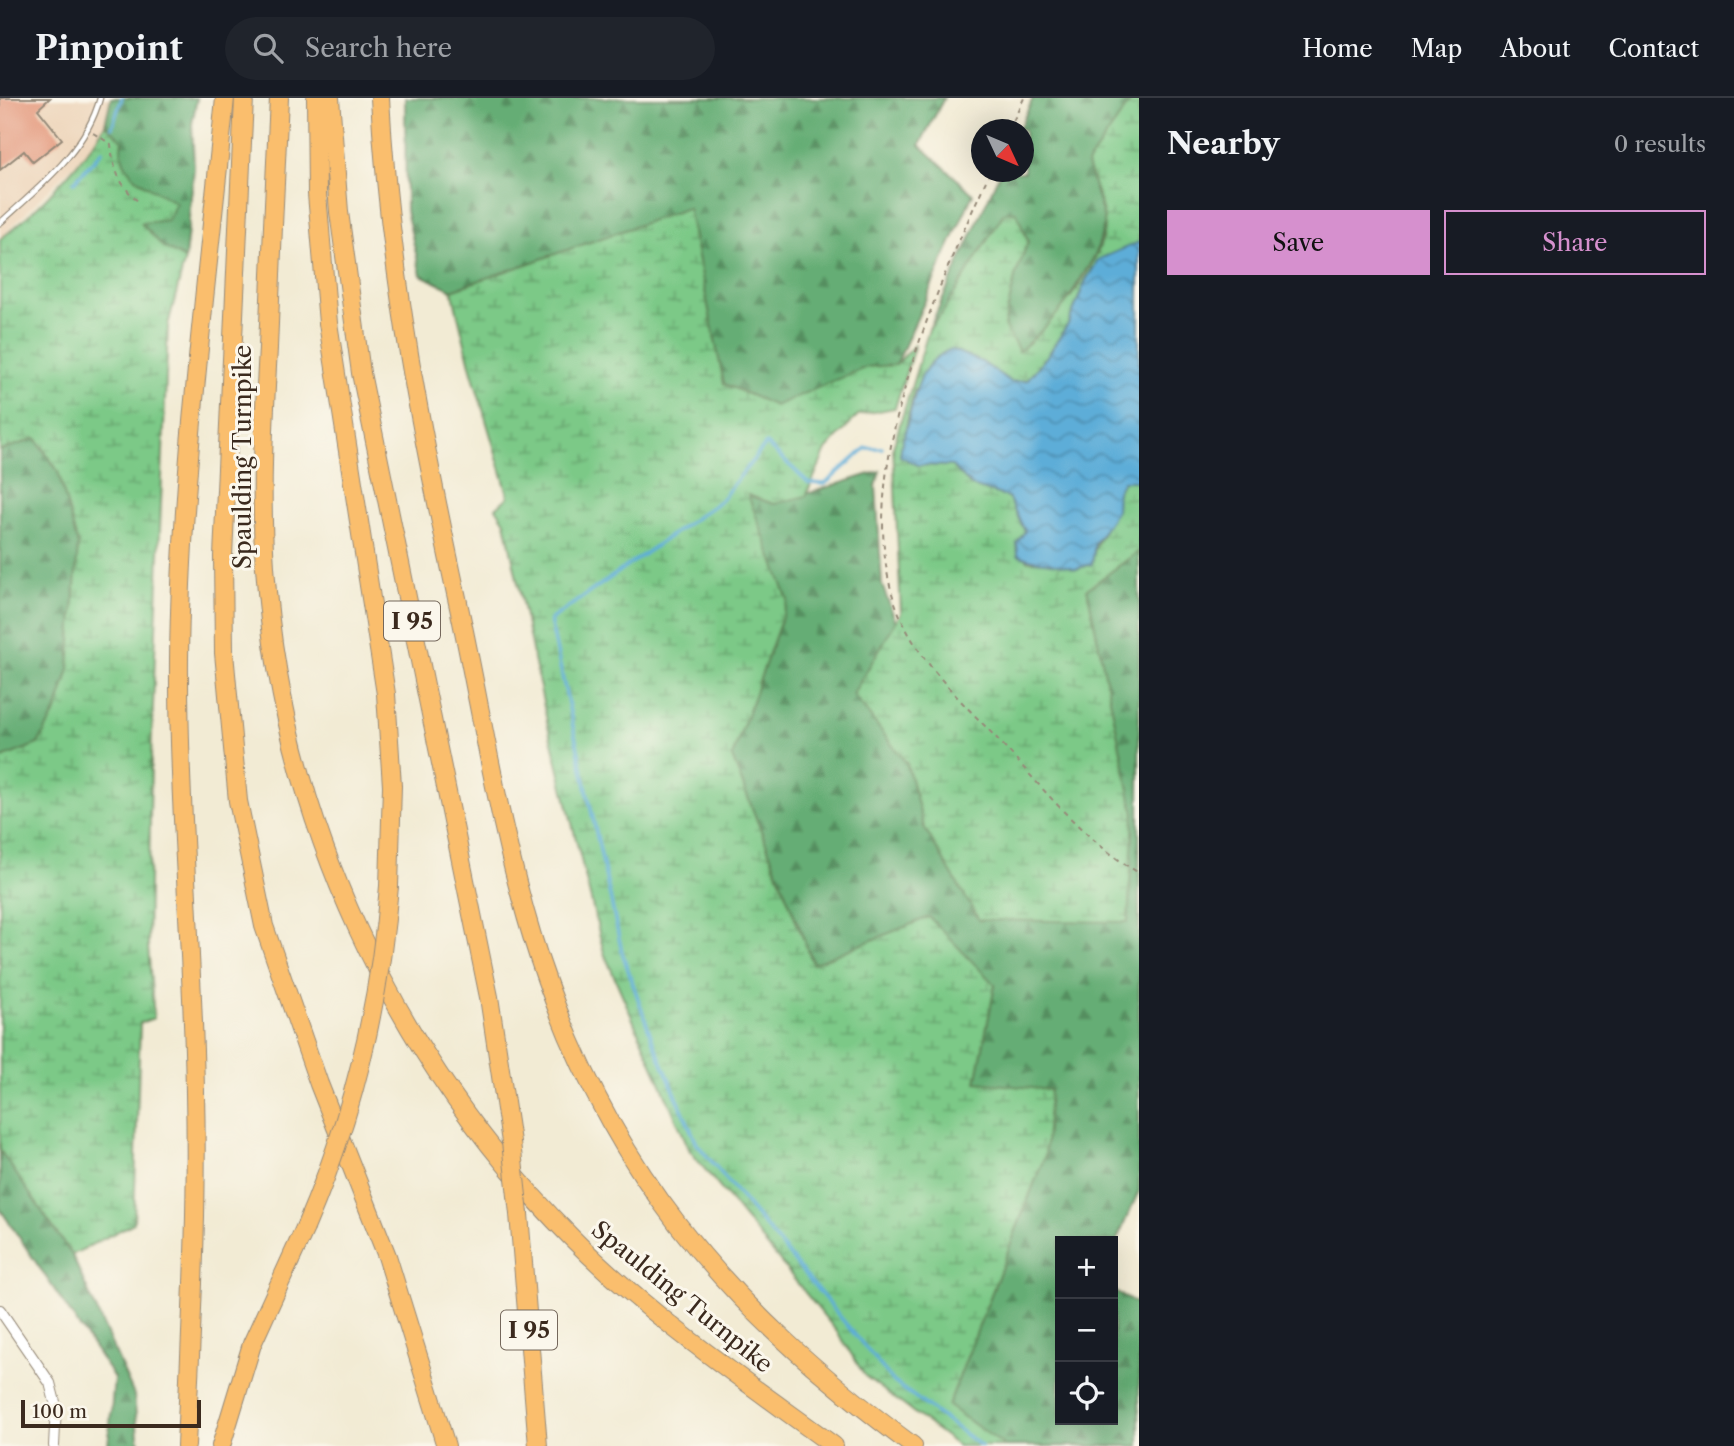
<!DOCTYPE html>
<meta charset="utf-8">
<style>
:root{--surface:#171b24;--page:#20242c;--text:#f1f3f6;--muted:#9ea1a6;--line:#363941;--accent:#d690ce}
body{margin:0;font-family:"Libre Caslon Text",serif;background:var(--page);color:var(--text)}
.controls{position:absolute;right:21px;bottom:21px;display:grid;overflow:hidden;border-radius:0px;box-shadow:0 7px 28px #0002}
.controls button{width:63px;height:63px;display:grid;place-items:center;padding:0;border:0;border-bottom:2px solid var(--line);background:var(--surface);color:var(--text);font:35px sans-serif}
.compass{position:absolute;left:971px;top:21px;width:63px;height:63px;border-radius:50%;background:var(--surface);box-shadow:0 7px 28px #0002;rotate:134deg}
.scale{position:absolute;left:21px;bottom:18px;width:180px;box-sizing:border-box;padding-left:7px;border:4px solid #3b2a1e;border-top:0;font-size:19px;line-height:24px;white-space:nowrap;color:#3b2a1e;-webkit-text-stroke:5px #fbf7ec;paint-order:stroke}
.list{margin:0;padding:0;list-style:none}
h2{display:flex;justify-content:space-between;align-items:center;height:91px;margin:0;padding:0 28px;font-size:30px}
h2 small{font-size:23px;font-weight:400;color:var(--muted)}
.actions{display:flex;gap:14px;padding:21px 28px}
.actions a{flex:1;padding:16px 0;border:2px solid var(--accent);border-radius:0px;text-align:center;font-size:24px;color:var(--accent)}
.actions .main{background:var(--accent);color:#111}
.icon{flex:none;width:38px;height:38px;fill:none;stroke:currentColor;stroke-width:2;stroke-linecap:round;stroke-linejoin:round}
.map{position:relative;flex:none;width:1139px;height:1348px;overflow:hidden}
header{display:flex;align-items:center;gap:42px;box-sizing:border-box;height:98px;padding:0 35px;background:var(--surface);border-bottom:2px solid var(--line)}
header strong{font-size:33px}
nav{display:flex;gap:38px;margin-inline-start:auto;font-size:24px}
.search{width:490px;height:63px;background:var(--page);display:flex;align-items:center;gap:18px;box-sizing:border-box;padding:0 24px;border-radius:38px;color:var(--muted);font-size:26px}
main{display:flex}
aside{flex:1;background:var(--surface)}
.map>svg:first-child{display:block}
.built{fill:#eed6bb}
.forest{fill:url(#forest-firs);stroke:#506c49;stroke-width:2}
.wetland{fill:url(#wetland-marsh);stroke:#5c7a52;stroke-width:2}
.water{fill:url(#water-waves);stroke:#4c6c7b;stroke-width:2}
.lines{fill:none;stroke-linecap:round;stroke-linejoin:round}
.stream{stroke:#5dadd8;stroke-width:3.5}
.building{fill:#e4997d}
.service-casing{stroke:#968a79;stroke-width:7}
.minor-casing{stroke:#968a79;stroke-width:12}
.motorway-casing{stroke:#968a79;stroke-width:20}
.path{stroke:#968a79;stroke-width:2;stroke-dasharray:5 5;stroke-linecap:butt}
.service{stroke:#fff;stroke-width:4.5}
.minor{stroke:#fff;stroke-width:10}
.motorway{stroke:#fabe6d;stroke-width:18}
.motorway-bridge-casing{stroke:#968a79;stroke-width:20;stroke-linecap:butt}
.motorway-bridge{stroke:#fabe6d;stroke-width:18}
.labels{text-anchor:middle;stroke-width:6;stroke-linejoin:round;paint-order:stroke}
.shield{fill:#fbf7ec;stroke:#75685c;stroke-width:2}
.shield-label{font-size:23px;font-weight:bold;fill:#3b2a1e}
.street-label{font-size:24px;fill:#3b2a1e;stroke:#fbf7ec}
</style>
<header>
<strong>Pinpoint</strong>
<div class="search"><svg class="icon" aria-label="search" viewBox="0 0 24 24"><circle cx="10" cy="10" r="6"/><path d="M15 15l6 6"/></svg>Search here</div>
<nav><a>Home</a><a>Map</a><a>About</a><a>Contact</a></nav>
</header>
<main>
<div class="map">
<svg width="1139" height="1348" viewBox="0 0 1139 1348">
<defs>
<pattern id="forest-firs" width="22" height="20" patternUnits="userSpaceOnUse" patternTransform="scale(1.75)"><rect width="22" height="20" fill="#65ad74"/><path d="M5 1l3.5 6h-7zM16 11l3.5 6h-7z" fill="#548d5f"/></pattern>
<pattern id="wetland-marsh" width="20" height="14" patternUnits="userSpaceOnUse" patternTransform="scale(1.75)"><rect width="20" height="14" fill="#7cc987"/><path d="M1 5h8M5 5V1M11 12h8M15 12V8" fill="none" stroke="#67a36e"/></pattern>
<pattern id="water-waves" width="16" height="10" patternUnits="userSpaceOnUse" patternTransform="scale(1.75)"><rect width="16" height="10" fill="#5dadd8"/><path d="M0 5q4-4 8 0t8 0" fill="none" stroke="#4e8daf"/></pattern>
</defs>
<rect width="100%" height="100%" fill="#fbf7ec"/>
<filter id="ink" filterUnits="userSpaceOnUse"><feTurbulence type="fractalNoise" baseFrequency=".0143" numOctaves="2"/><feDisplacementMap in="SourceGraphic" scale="14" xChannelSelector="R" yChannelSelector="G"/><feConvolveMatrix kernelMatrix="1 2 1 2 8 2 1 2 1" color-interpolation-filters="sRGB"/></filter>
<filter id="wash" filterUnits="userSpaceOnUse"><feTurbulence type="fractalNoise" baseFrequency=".00686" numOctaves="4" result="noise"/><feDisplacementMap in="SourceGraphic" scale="28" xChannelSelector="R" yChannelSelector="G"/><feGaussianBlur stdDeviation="1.57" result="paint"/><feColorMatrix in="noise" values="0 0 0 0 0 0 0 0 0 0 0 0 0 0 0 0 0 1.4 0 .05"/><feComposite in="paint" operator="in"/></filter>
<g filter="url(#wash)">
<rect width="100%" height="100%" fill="#f2ebd4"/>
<path class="built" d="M0,0H111L105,26L97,44L0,141Z"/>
<g class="forest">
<path d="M111,0H197L192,26L194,70L185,161L163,149L141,125L176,105C150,89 115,77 122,42L105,26Z"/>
<path d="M405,0H944L920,47L973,96L896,267L867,269L775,308L724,286L688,110L452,192L421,177L406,113Z"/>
<path d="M1033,0H1133L1087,66L1105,124L1096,156L1059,216L1019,254L1004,229L1015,179L1028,143L1016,114L1004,115L943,215L929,231L1000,74H1024V32L1019,31Z"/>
<path d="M35,340L58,373L78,447L69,571L57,611L38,646L0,661V353Z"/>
<path d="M880,373L876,388L882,487L896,524L853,596L907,666L924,729L980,822L1134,716L1087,491L1139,453V1093L1113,1150V1143H1060V1322H1113V1193L1139,1206V1348H1005L948,1308L1045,1057L976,984L995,887L814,867L732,659L788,502L747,397L774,406Z"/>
<path d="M0,1052L72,1157L134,1297L139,1348H108L114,1280L0,1111Z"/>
</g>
<g class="wetland">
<path d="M1133,0H1139V144L1086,182L1068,226L1048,257L1027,282L1011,284L998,275L914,292L900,357L917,367L952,368L972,388L1008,399L1025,433L1017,445L1028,463L1060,464L1076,471L1092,466C1095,444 1099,443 1108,425C1114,411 1115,396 1123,383H1139V453L1087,491L1134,716L1128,824L979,822L924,729L907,666L853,596L901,515L893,349L929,231L943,214L1004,115L1016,114L1028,143L1015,179L1004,228L1019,253C1049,230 1107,164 1104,123C1103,105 1092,83 1087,66Z"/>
<path d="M105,26L122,42C115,77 150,89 176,105L168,122L141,125L163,149L185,161L168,227L151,659L148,848L154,920L140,925L134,1125L72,1157L0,1052V661L38,646L57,611L69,571L78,447L58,373L36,340L0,353V141C30,119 89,59 105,26Z"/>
<path d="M688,110L724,286L775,308L867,269L896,267L915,246L895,310L858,317L826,352L806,398L774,406L748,397L788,502L732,659L813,866L929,819L995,887L976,984L1050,992L1045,1057L948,1308L1005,1348H958L865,1278L838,1235L690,1053L604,855L548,628L505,424L496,410L508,399L507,393L471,271L452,192Z"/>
</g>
<path class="water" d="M1139,144V383H1123L1117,393L1116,414L1095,445L1092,466L1076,471C1056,463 1035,466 1018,457L1017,445L1025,433L1008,399L972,388L952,368L917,367L900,358C901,344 906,332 909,319C917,289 920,264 951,251L982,264L1011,284L1027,282L1048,257L1068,226L1086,182L1099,161Z"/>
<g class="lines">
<g class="stream">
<path d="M112,29L122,0"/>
<path d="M74,84L102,53"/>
<path d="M882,350H866L825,386L809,385L766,346L720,403L550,522L622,854L652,941L697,1046L894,1284L981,1348"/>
</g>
</g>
<g id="blocks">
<path class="building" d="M0,0H50L38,11L62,41L33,64L24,53L0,72Z"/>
</g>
</g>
<g filter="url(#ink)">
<use href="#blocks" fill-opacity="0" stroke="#968a79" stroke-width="2"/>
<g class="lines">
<defs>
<path id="service" d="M0,125C39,89 86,53 100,0"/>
<path id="minor" d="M0,1212L50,1285L56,1308L54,1348"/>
<g id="motorway">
<path d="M244,0L223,458L224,555L238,703L264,828L319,986L387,1158L446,1348"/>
<path d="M279,0C275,83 271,167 268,250C264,323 260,396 265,469C282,721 394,960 571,1139C650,1219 744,1282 834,1348"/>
<path d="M316,0L317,96L328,225L386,596L392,688L389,788"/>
<path d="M330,0L339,114L361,275L489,899L511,1044"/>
<path d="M380,0C389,175 423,344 460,514C483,622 500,733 532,838C602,1067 724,1208 913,1348"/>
<path d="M519,1116L538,1348"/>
<path d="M186,1348C191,1231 198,1113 195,995C193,851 178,706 179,561C181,374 207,186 225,0"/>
<path d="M221,1348L252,1246L305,1130"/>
</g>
</defs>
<use href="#service" class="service-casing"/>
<use href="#minor" class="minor-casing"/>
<use href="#motorway" class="motorway-casing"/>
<g class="path">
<path d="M1009,32L1024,0"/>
<path d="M93,35L111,46C113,72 120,88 140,105"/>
<path d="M990,74C936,192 844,392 901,520C923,570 968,609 1004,648C1046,694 1085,743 1139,775"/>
</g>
<use href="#service" class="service"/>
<use href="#minor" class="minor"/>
<use href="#motorway" class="motorway"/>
<defs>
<g id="motorway-bridge">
<path d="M511,1044L519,1116"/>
<path d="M305,1130C352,1021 380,906 389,788"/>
</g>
</defs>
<use href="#motorway-bridge" class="motorway-bridge-casing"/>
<use href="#motorway-bridge" class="motorway-bridge"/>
</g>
</g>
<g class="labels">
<g class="shield">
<rect x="384" y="503.5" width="56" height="39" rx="5"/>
<rect x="501" y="1212.5" width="56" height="39" rx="5"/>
</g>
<g class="shield-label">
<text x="412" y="531">I 95</text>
<text x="529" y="1240">I 95</text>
</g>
<g class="street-label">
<text transform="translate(243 359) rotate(-90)" y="8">Spaulding Turnpike</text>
<text transform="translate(682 1199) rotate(39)" y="8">Spaulding Turnpike</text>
</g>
</g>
</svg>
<div class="controls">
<button>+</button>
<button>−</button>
<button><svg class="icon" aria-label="locate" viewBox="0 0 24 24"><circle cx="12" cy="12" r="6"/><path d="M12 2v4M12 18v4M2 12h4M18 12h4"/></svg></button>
</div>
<svg class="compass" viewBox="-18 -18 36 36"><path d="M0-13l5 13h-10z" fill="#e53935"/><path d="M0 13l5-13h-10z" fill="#9ea1a6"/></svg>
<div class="scale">100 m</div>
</div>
<aside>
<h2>Nearby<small>0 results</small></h2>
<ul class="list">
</ul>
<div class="actions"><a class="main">Save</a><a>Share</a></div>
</aside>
</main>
